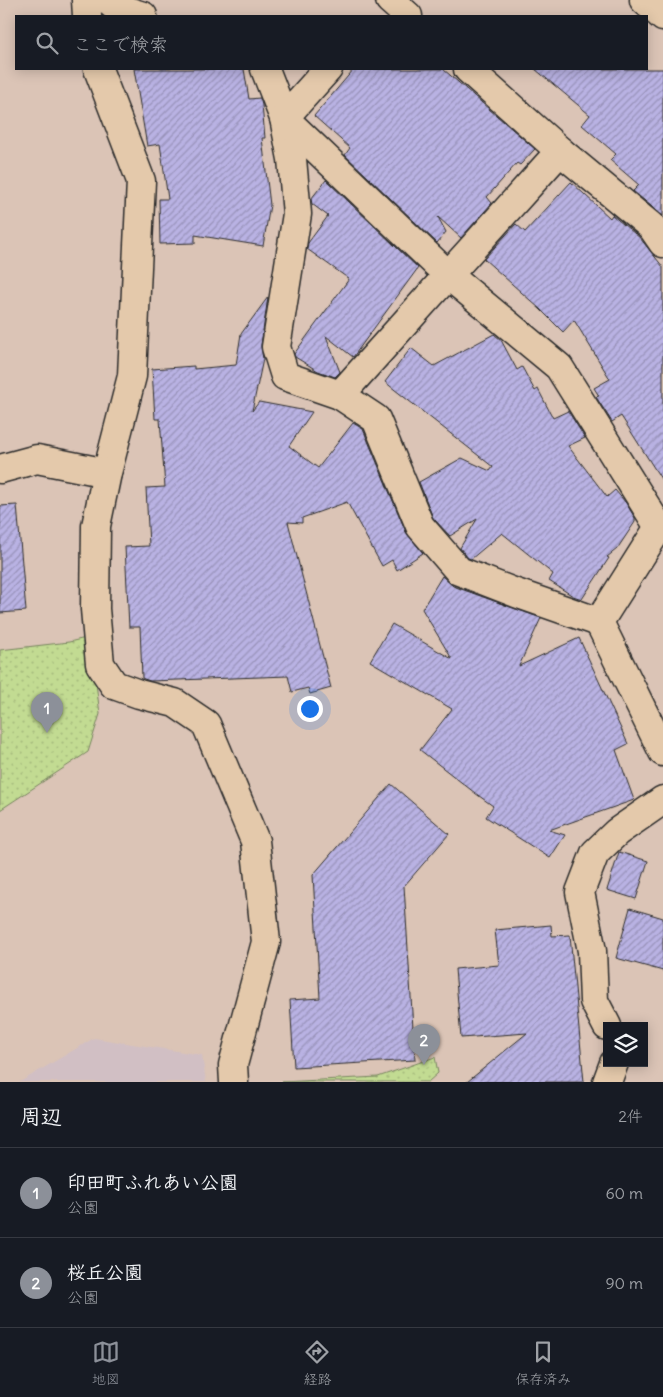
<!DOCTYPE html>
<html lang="ja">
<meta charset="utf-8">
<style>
:root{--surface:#171b24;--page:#20242c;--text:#f1f3f6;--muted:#9ea1a6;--line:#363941;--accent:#8c9099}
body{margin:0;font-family:Delius,"Klee One",sans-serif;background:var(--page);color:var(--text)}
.controls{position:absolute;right:15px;bottom:15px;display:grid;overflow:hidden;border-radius:0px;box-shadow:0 2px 12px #0003}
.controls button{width:45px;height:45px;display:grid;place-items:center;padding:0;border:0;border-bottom:1px solid var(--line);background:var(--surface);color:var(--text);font:25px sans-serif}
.you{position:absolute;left:309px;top:708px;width:18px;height:18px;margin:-12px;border:4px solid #fff;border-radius:50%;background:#1a73e8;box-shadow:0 0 0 8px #1a73e833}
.badge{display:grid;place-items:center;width:32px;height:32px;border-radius:50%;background:var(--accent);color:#fff;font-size:16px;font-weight:700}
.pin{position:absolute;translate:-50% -41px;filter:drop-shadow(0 1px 2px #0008)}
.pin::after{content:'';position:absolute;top:26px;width:18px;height:15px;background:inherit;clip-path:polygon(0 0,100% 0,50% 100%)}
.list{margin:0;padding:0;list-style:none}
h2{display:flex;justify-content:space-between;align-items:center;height:65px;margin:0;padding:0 20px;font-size:21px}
h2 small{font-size:16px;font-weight:400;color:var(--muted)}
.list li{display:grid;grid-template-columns:32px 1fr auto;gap:15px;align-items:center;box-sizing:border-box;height:90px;padding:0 20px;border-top:1px solid var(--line)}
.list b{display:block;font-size:19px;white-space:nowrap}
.list p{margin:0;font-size:16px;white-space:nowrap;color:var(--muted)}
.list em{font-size:16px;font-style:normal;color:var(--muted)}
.icon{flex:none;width:28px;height:28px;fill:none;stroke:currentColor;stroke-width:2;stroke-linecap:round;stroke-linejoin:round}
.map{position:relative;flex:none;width:663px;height:1082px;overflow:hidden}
.search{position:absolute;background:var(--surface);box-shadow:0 2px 12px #0003;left:15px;right:15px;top:15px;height:55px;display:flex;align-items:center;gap:12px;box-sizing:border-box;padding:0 18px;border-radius:0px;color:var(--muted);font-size:19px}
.sheet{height:245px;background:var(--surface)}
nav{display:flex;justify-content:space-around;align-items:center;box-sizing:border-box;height:70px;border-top:1px solid var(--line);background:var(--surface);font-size:14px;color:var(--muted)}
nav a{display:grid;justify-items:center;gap:2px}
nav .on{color:var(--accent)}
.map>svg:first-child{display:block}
.built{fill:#d1bfc4}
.park{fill:url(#park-dots);stroke:#76835e}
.building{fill:url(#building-hatch);stroke:#2b2b2b}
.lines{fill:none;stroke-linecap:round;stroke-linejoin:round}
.street-casing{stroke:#2b2b2b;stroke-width:31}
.street{stroke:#e4c9ab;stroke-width:28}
</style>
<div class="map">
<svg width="663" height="1082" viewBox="0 0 663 1082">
<defs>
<pattern id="park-dots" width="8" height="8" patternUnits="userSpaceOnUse" patternTransform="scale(1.25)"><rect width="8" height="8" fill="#c2db92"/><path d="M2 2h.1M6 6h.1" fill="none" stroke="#a7bc7e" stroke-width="1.8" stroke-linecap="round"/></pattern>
<pattern id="building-hatch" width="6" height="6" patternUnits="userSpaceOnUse" patternTransform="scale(1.25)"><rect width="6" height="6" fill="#b9b2e3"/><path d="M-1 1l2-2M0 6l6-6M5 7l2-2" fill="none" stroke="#9791b8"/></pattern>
</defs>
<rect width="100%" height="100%" fill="#dbc4b6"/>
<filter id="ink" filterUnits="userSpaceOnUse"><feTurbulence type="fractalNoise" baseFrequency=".02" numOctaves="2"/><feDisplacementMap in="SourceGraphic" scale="10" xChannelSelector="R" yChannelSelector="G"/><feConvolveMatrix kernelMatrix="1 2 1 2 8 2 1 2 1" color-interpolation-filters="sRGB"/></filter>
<g filter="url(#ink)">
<path class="built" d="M94,1038L202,1055L206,1082H20Z"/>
<g class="park">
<path d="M90,637L100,714L88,752L0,810V650L69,642Z"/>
<path d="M435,1057L438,1073L428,1082H282L378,1077Z"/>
</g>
<g class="building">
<path d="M134,69H244L249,99L260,98L262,105L265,138H262L270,205L263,246L195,235V243L160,244L159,199H168L160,144L147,146Z"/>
<path d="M354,69H443L535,149L520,165L517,163L487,197L492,203L461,238L438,217L446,232L437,243L345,155L350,148L314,116Z"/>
<path d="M535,69H663V216L633,191L639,185L610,160L616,154L582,125L590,115Z"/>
<path d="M326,180L418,268L353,357L326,336L340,372L335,377L318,371L295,357L294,354L349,279L307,249L308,243L328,216L312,204L311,199Z"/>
<path d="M571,182L610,218L612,215L640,238L663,267V482L621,416L612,422L596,397L599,396L594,388L610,379L574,320L563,332L540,309L484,259L516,224L525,232Z"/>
<path d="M268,297L261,345L263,359L252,411L259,402L312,412L289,446L318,468L353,423L363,429L406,532L423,553L397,570L392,560L382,566L347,502L302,518V523L288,522L331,688L310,694L308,688L292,692L288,676L150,681L144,679L142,678L140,627H129L125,547L149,546L146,488L165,487L160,419H155L152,369L194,366V369L236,365L241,334Z"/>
<path d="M494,334L501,340L517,370L522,367L535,391L538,389L553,418L568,411L585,438L568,446L607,497L615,490L626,503L635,518V522L617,549L607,557L609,558L582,599L573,596L549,581L553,574L502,533L471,559L468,558L460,548L477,519L450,536L433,518L419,482L462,458L490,471L493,467L385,382L411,348L434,366Z"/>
<path d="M17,505L26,611L0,613V506Z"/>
<path d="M442,576L453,586L541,618L519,666L579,638L628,744L616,750L634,800L549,830L565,835L550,858L486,817L493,806L475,793L420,750L452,709L370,661L392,624L452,659L422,609Z"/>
<path d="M391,784L449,834L404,886L415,1060L294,1067L290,1000L320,998L313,875Z"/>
<path d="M619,852L648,861L636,899L607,890Z"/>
<path d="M630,908L663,918V971L616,958Z"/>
<path d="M551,925L552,936L570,935L584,1082H467L527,1033L461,1038L455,969L499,965L495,930Z"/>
</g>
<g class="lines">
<defs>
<g id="street">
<path d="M86,0L87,16"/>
<path d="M107,0L117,8L143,16"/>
<path d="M390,0L408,16"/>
<path d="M644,0L663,17"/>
<path d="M98,69L141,181L132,376L107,473L96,526L95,609L100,664L114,685L139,694L175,703L206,724L255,841L266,942L233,1065L234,1082"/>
<path d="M265,69L284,118L292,159L297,214L276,347L285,376L340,395L376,419L420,526L459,571L516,593L599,622"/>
<path d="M328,69L284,118L448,275L559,367L659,527H663"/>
<path d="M468,69L560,151L652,227L663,243"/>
<path d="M340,395L560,151"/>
<path d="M0,469L37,459L107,473"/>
<path d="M659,527L599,622L663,752"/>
<path d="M607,1026L594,1001L592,951L580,892L595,853L617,832L663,800"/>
<path d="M607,1082L614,1063"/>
</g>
</defs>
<use href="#street" class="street-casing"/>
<use href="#street" class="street"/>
</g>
</g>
</svg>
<div class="controls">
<button><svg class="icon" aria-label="layers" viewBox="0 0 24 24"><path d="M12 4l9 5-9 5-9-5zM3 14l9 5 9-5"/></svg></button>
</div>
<div class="you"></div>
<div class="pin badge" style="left:47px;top:733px">1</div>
<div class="pin badge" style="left:424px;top:1065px">2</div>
<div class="search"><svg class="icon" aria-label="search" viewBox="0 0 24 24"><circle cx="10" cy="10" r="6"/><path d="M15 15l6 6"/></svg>ここで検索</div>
</div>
<section class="sheet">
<h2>周辺<small>2件</small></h2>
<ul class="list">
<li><span class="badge">1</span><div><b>印田町ふれあい公園</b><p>公園</p></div><em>60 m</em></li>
<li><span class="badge">2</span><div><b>桜丘公園</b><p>公園</p></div><em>90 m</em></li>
</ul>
</section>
<nav>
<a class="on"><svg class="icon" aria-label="map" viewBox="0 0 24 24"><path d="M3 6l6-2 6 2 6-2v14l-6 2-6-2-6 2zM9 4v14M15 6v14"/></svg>地図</a>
<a><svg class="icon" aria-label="directions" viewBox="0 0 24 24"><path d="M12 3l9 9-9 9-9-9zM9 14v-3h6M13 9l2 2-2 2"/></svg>経路</a>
<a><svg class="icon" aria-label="saved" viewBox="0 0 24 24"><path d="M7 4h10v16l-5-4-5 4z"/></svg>保存済み</a>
</nav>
